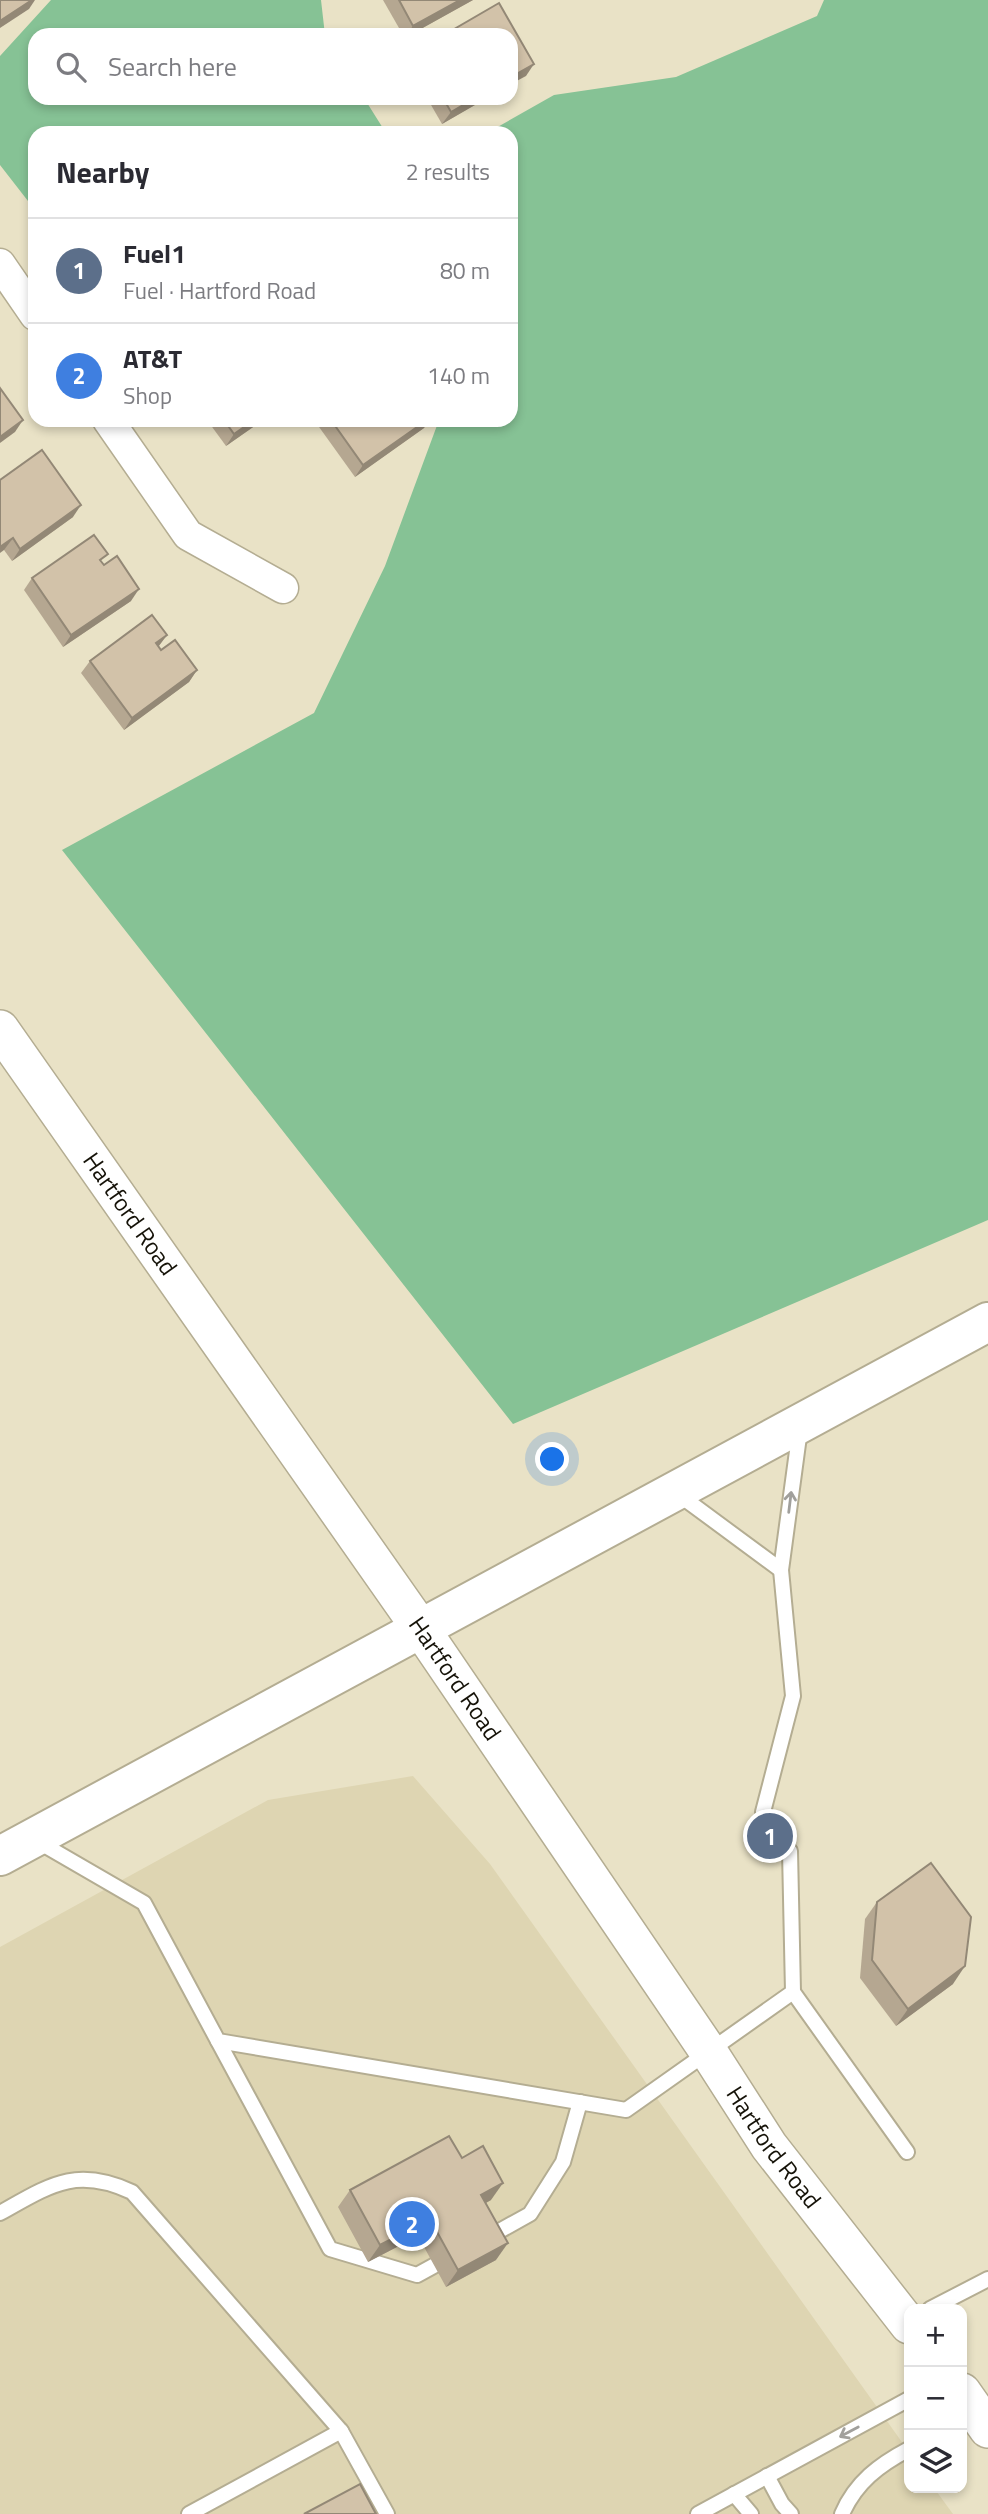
<!DOCTYPE html>
<meta charset="utf-8">
<style>
:root{--surface:#fff;--page:#f7f7f7;--text:#2b2b33;--muted:#7c7c81;--line:#e1e1e2;--accent:#111827}
body{margin:0;font-family:"Titillium Web",sans-serif;background:var(--page);color:var(--text)}
.controls{position:absolute;right:21px;bottom:21px;display:grid;overflow:hidden;border-radius:14px;box-shadow:0 4px 10px #0003}
.controls button{width:63px;height:63px;display:grid;place-items:center;padding:0;border:0;border-bottom:2px solid var(--line);background:var(--surface);color:var(--text);font:35px sans-serif}
.you{position:absolute;left:553px;top:1460px;width:24px;height:24px;margin:-18px;border:5px solid #fff;border-radius:50%;background:#1a73e8;box-shadow:0 0 0 10px #1a73e833}
.badge{display:grid;place-items:center;width:46px;height:46px;border-radius:50%;background:var(--accent);color:#fff;font-size:23px;font-weight:700}
.pin{position:absolute;translate:-50% -50%;border:4px solid #fff;box-shadow:0 2px 7px #0006}
.list{margin:0;padding:0;list-style:none}
h2{display:flex;justify-content:space-between;align-items:center;height:91px;margin:0;padding:0 28px;font-size:30px}
h2 small{font-size:23px;font-weight:400;color:var(--muted)}
.list li{display:grid;grid-template-columns:46px 1fr auto;gap:21px;align-items:center;box-sizing:border-box;height:105px;padding:0 28px;border-top:2px solid var(--line)}
.list b{display:block;font-size:26px;white-space:nowrap}
.list p{margin:0;font-size:23px;white-space:nowrap;color:var(--muted)}
.list em{font-size:23px;font-style:normal;color:var(--muted)}
.icon{flex:none;width:38px;height:38px;fill:none;stroke:currentColor;stroke-width:2;stroke-linecap:round;stroke-linejoin:round}
.map{position:relative;flex:none;width:988px;height:2514px;overflow:hidden}
.search{position:absolute;background:var(--surface);box-shadow:0 4px 10px #0003;left:28px;top:28px;width:490px;height:77px;display:flex;align-items:center;gap:18px;box-sizing:border-box;padding:0 24px;border-radius:21px;color:var(--muted);font-size:26px}
.panel{position:absolute;background:var(--surface);box-shadow:0 4px 10px #0003;left:28px;top:126px;width:490px;height:301px;border-radius:21px}
.map>svg:first-child{display:block}
.built{fill:#ded5b2}
.forest{fill:#86c295}
.lines{fill:none;stroke-linecap:round;stroke-linejoin:round}
.service-casing{stroke:#b4ad92;stroke-width:18}
.minor-casing{stroke:#b4ad92;stroke-width:33}
.tertiary-casing{stroke:#b4ad92;stroke-width:40}
.trunk-casing{stroke:#b4ad92;stroke-width:42}
.service{stroke:#fff;stroke-width:14}
.minor{stroke:#fff;stroke-width:30}
.tertiary{stroke:#fff;stroke-width:37}
.trunk{stroke:#fff;stroke-width:38}
.wall{fill:#b5a791}
.shaded-wall{fill:#938876}
.building{fill:#d2c2a9;stroke:#938876;stroke-width:2}
.oneway{stroke:#a1a09c}
.labels{text-anchor:middle;stroke-width:5;stroke-linejoin:round;paint-order:stroke}
.street-label{font-size:24px;fill:#151208;stroke:#fff}
</style>
<div class="map">
<svg width="988" height="2514" viewBox="0 0 988 2514">
<rect width="100%" height="100%" fill="#e9e2c6"/>
<path class="built" d="M413,1776L490,1864L909,2452V2488H934L953,2514H0V1947L268,1800Z"/>
<g class="forest">
<path d="M51,0H321L325,35H35V98H364L386,133H35V210L0,165V56Z"/>
<path d="M824,0H988V1220L513,1424L62,850L314,713L385,566L439,420H511V133H487L554,95L676,77L817,16Z"/>
</g>
<g class="lines">
<defs>
<g id="service">
<path d="M678,1494L781,1570"/>
<path d="M763,1812L793,1696L781,1570L800,1429"/>
<path d="M37,1841L144,1903L218,2041L626,2110L793,1992"/>
<path d="M790,1851L793,1992L907,2152"/>
<path d="M218,2041L330,2249L417,2275L448,2258"/>
<path d="M0,2213C50,2185 76,2166 132,2192L341,2431L189,2514"/>
<path d="M485,2239L530,2214L563,2162L580,2102"/>
<path d="M930,2309L988,2279"/>
<path d="M341,2431L387,2514"/>
<path d="M767,2476L782,2504L791,2514"/>
<path d="M734,2494L751,2514"/>
<path d="M698,2514L909,2399"/>
<path d="M842,2514C856,2482 879,2465 909,2449"/>
</g>
<g id="minor">
<path d="M0,264L35,315"/>
<path d="M108,420L188,535L283,588"/>
</g>
<g id="tertiary">
<path id="s1" d="M0,1029L421,1629L708,2051L769,2146L909,2325"/>
<path d="M962,2392L988,2429"/>
</g>
<path id="trunk" d="M0,1856L988,1322"/>
</defs>
<use href="#service" class="service-casing"/>
<use href="#minor" class="minor-casing"/>
<use href="#tertiary" class="tertiary-casing"/>
<use href="#trunk" class="trunk-casing"/>
<use href="#service" class="service"/>
<use href="#minor" class="minor"/>
<use href="#tertiary" class="tertiary"/>
<use href="#trunk" class="trunk"/>
</g>
<g class="wall">
<path d="M383,0H473L410,35H403Z"/>
<path d="M427,98H487L442,124Z"/>
<path d="M207,420H263L226,446Z"/>
<path d="M314,420H429L424,428L355,477Z"/>
<path d="M0,480L73,517L12,561L4,550Z"/>
<path d="M102,563L131,601L63,647L24,590L32,578Z"/>
<path d="M167,635L158,647L161,650L197,670L189,682L124,730L81,673L90,661Z"/>
<path d="M877,1902L953,1984L896,2026L860,1978L865,1919Z"/>
<path d="M462,2158L491,2200L486,2203L496,2260L446,2287L418,2236L368,2262L338,2207L350,2190Z"/>
</g>
<g class="shaded-wall">
<path d="M32,0H35L29,9L0,28V21Z"/>
<path d="M460,0H473L410,35H406L413,26Z"/>
<path d="M534,64L526,76L511,84V77Z"/>
<path d="M475,98H487L442,124L451,112Z"/>
<path d="M23,420L15,432L0,443V437Z"/>
<path d="M254,420H263L226,446L234,434Z"/>
<path d="M427,420H429L424,428L355,477L363,465Z"/>
<path d="M81,505L73,517L12,561L20,549Z"/>
<path d="M13,538L4,550L0,553V547Z"/>
<path d="M139,589L131,601L63,647L71,635Z"/>
<path d="M167,635L158,647L156,643Z"/>
<path d="M197,670L189,682L124,730L132,718Z"/>
<path d="M965,1966L953,1984L896,2026L908,2009Z"/>
<path d="M503,2183L491,2200L469,2212L481,2195Z"/>
<path d="M430,2219L418,2236L368,2262L380,2245Z"/>
<path d="M508,2243L496,2260L446,2287L458,2270Z"/>
</g>
<g class="building">
<path d="M0,0H32L0,21Z"/>
<path d="M399,0H460L413,26Z"/>
<path d="M499,3L534,64L511,77V35H444Z"/>
<path d="M443,98H475L451,112Z"/>
<path d="M0,388L23,420L0,437Z"/>
<path d="M224,420H254L234,434Z"/>
<path d="M331,420H427L363,465Z"/>
<path d="M42,450L81,505L20,549L13,538L0,547V480Z"/>
<path d="M94,535L108,554L100,560L104,565L117,556L139,589L71,635L32,578Z"/>
<path d="M152,615L167,635L156,643L161,650L175,640L197,670L132,718L90,661Z"/>
<path d="M931,1863L971,1917L965,1966L908,2009L872,1960L877,1902Z"/>
<path d="M449,2136L462,2158L483,2146L503,2183L481,2195L508,2243L458,2270L430,2219L380,2245L350,2190Z"/>
<path d="M360,2484L376,2514H304Z"/>
</g>
<defs><path id="oneway-shaft" d="M-6 0H5M1.5-3L5.5 0L1.5 3" fill="none" stroke-width="1.6" stroke-linecap="round" stroke-linejoin="round" transform="scale(1.75)"/></defs>
<g class="oneway">
<use href="#oneway-shaft" transform="translate(790 1502) rotate(-83)"/>
<use href="#oneway-shaft" transform="translate(849 2432) rotate(152)"/>
</g>
<g class="labels">
<g class="street-label">
<text dy="8" stroke="none"><textPath href="#s1" startOffset="226">Hartford Road</textPath></text>
<text dy="8" stroke="none"><textPath href="#s1" startOffset="793">Hartford Road</textPath></text>
<text dy="8" stroke="none"><textPath href="#s1" startOffset="1360">Hartford Road</textPath></text>
</g>
</g>
</svg>
<div class="controls">
<button>+</button>
<button>−</button>
<button><svg class="icon" aria-label="layers" viewBox="0 0 24 24"><path d="M12 4l9 5-9 5-9-5zM3 14l9 5 9-5"/></svg></button>
</div>
<div class="you"></div>
<div class="pin badge" style="left:770px;top:1836px;background:#5c6f8a">1</div>
<div class="pin badge" style="left:412px;top:2224px;background:#3f7fe0">2</div>
<div class="search"><svg class="icon" aria-label="search" viewBox="0 0 24 24"><circle cx="10" cy="10" r="6"/><path d="M15 15l6 6"/></svg>Search here</div>
<section class="panel">
<h2>Nearby<small>2 results</small></h2>
<ul class="list">
<li><span class="badge" style="background:#5c6f8a">1</span><div><b>Fuel1</b><p>Fuel · Hartford Road</p></div><em>80 m</em></li>
<li><span class="badge" style="background:#3f7fe0">2</span><div><b>AT&amp;T</b><p>Shop</p></div><em>140 m</em></li>
</ul>
</section>
</div>
